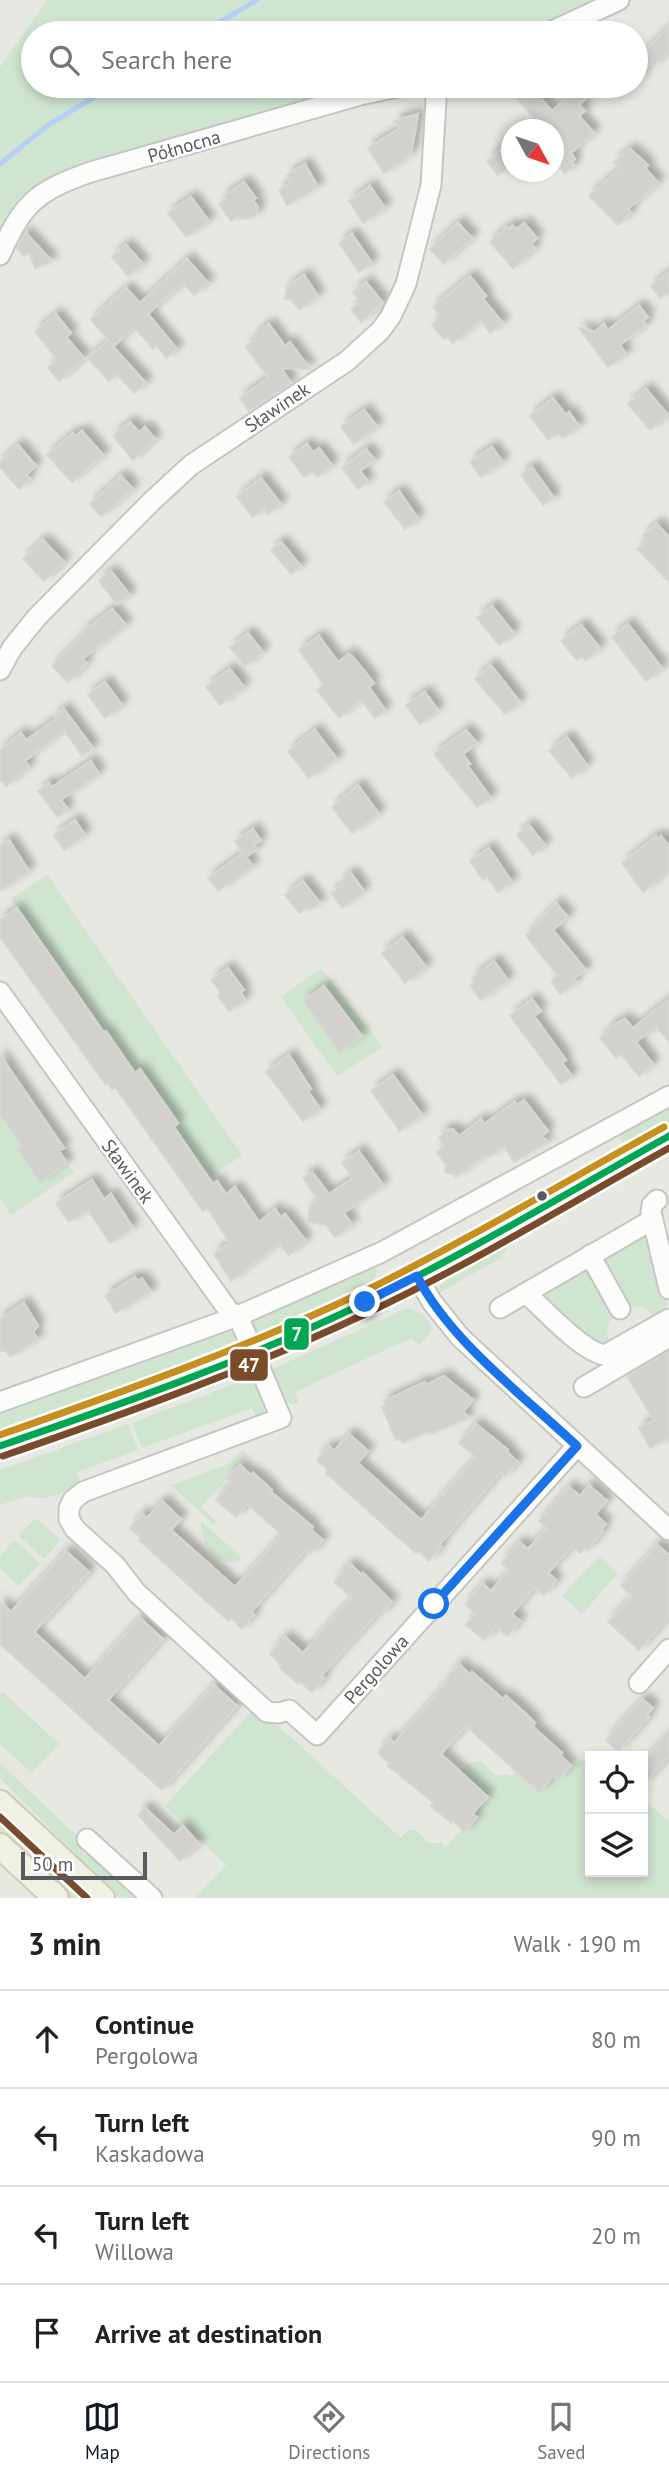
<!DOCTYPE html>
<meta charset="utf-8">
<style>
:root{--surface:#fff;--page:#f6f6f6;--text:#202124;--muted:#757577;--line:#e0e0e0;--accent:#111827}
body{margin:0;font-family:"PT Sans",sans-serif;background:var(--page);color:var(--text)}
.controls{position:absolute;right:21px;bottom:21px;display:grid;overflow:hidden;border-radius:0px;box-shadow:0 4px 10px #0003}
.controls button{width:63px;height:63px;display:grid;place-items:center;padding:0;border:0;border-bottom:2px solid var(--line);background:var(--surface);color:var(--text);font:35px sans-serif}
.compass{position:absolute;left:501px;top:119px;width:63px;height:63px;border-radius:50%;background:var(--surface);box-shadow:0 4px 10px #0003;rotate:130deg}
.scale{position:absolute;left:21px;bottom:18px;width:126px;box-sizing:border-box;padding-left:7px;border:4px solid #585a60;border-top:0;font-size:19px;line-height:24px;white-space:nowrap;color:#585a60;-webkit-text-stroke:5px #fff;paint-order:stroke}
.stop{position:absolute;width:21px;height:21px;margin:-16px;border:5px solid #1a73e8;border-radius:50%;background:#fff}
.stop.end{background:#1a73e8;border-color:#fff;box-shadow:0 2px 7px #0008}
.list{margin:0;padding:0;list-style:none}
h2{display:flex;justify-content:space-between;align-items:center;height:91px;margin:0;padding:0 28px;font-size:30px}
h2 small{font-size:23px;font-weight:400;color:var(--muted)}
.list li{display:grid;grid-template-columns:46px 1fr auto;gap:21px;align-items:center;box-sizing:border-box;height:98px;padding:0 28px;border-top:2px solid var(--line)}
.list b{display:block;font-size:26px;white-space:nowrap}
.list p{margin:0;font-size:23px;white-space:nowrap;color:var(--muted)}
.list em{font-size:23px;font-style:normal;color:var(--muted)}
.icon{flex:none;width:38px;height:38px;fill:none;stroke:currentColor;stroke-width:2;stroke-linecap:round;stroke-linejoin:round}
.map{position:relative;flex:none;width:669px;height:1898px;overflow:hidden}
.search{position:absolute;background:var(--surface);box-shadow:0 4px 10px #0003;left:21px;right:21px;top:21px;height:77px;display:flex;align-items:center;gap:18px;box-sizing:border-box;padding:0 24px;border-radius:38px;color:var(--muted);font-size:26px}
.sheet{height:483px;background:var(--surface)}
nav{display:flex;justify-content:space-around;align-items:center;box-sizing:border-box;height:98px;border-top:2px solid var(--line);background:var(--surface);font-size:19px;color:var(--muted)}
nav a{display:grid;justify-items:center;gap:4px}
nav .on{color:var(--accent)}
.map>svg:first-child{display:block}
.green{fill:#d0e5d0}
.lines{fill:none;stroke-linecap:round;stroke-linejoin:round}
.stream{stroke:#b5d0f4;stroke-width:5}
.building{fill:#d2d1cd;stroke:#d7d6d2;stroke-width:2;filter:url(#shadow)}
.minor-casing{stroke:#c5c6c4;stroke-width:23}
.major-casing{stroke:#cfcbb0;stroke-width:28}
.minor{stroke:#fcfcfb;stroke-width:19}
.major{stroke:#f0f0e5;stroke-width:24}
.bus-1-casing{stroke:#fff;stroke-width:12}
.bus-2-casing{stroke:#fff;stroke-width:12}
.bus-3-casing{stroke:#fff;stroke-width:12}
.bus-1{stroke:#00a651;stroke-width:7}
.bus-2{stroke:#7a4b2a;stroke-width:7}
.bus-3{stroke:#c78f1d;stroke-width:7}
.route{stroke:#1a73e8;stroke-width:9}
.bus-dot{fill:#585a60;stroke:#fff;stroke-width:2.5}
.labels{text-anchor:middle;stroke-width:5;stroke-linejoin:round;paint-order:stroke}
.street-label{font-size:19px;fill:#585a60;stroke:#fff}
.line-badge{stroke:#fff;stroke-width:2.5}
.badge-label{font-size:19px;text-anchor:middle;font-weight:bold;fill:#fff}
</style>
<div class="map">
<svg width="669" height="1898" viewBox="0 0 669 1898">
<defs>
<filter id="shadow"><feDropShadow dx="6" dy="-6" stdDeviation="3.5" flood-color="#0004"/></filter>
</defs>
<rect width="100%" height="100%" fill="#e8e8e2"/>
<g class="green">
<path d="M47,0H607L537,33H33V86H394L25,198L9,214L0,232V67Z"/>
<path d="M47,875L242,1155L210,1178L174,1127L177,1124L140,1070L135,1072L11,899Z"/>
<path d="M321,968L383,1047L337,1076L281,997Z"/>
<path d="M669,1105V1121L626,1147L618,1134Z"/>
<path d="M0,1114L23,1147L18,1151L27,1163L32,1160L36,1166L31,1170L40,1182L67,1163L74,1172L11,1215L0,1199Z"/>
<path d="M644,1232L652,1238L667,1303L664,1311L657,1319L644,1307L626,1306L598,1257Z"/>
<path d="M512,1241L501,1258L439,1293L440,1286L444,1280Z"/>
<path d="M378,1262L375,1279L262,1335L255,1331L253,1319Z"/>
<path d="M588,1264L616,1312C606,1321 605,1334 611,1346L601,1349L540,1297L542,1291Z"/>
<path d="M389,1306V1310L381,1314L270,1363L278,1351Z"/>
<path d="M408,1308L424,1315L432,1328L427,1338L419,1344L411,1338L295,1392L299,1404C280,1406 277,1389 271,1374L274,1368Z"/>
<path d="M230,1329L236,1339L231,1348L0,1431V1411Z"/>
<path d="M234,1370H242L248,1373L136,1415L0,1463V1455Z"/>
<path d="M252,1377L255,1378C262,1394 272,1407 257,1420L252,1408L142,1448L132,1423Z"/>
<path d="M128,1424L138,1450L77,1472L81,1484L75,1486L69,1492L44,1498L24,1497L0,1505V1470Z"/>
<path d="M243,1450L248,1455L201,1507L217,1522L214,1525L171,1485L226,1465Z"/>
<path d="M33,1520H38L61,1540L44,1559L19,1536Z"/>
<path d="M201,1521L240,1556L241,1561C216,1568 200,1544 201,1521Z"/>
<path d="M14,1540L40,1563L19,1586L0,1569V1556Z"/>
<path d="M599,1556L618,1573L582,1614L562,1596Z"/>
<path d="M3,1692L59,1744L32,1773L0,1744V1695Z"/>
<path d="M255,1707L293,1739L401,1838L408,1830H416L429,1843H441L445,1848L462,1829L465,1831L476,1818L472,1814L461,1772L470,1763L481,1761L496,1775L508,1774L511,1776L515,1771L539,1792L554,1775L560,1779L571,1766L590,1757V1872H643V1798L669,1822V1898H195L226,1865L165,1806Z"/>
<path d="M0,1763L79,1838L75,1842L85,1855L100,1858L142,1898H118L0,1778Z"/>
<path d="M0,1817L87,1898H70L0,1833Z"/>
</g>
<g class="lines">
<g class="stream">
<path d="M202,33L257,0"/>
<path d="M0,164L48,125L113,86"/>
</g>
</g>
<g class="building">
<path d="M669,27V52L654,66L651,63L636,81V60Z"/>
<path d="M519,86H530L552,111L579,86H599L579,105L585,111L579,116L594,133L571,153L575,159L571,162L574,165L565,174L554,161V151L561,144L554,135V130H548L539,118L536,120L511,92Z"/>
<path d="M418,114L411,155L384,173L368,148L400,128L394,121Z"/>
<path d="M512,141V164L498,175L487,161Z"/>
<path d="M630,149L648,165L645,168L658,183L628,209L631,213L618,225L589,196L620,169L614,162Z"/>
<path d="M305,164L318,187L287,205L279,190L291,183L287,175Z"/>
<path d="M244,182L256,198L253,200L258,207L256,214L250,218L240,219L238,216L231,221L219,204L226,199L224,196Z"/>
<path d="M370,186L385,208L363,223L349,201Z"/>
<path d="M191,197L209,221L186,237L168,213Z"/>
<path d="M458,223L472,238L444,264L430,249Z"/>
<path d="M524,223L537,238L531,244L535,248L513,268L490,242L507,227L509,229L513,225L516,229Z"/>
<path d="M25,232L52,261L35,268L29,252L24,256L17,248Z"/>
<path d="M352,234L372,263L359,272L339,243Z"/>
<path d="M126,245L143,264L128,276L112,257Z"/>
<path d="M187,259L208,283L194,295L183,282L148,314L177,349L166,358L157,346L153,349L134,327L114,346L91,320L126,288L140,303Z"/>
<path d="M669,272V292L660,298L651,286Z"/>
<path d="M304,275L318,296L299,310L291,299H285L287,287Z"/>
<path d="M470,276L486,296L483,299L503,323L490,333L480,320L453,343L447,337L444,339L432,325L441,317L433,307Z"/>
<path d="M366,282L383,303L361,322L351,309L361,302L353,292Z"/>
<path d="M639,306L648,317L643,321L646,325L620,345L626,354L608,367L579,328L594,332L604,324L608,330Z"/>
<path d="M56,314L71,333L66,337L84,358L59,381L48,368L58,360L35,332Z"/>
<path d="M269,324L285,346L290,342L310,369L281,368L291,383L249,411L240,398L268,378L246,347L257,339L254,335Z"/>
<path d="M108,341L146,383L134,393L117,374L109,381L88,358Z"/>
<path d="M646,389L668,415L650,430L628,404Z"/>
<path d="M553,398L566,415L569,412L579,426L563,438L558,433L548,440L530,416Z"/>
<path d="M364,410L377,426L354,444L341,427Z"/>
<path d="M130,422L139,432L145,427L155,439L133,460L113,436Z"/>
<path d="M82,431L103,455L72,482L47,455L73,433L76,436Z"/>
<path d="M307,444L313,452L319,448L332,465L317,477L312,471L304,477L289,457Z"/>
<path d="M18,445L36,466L26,475L30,479L19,489L0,467V462Z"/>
<path d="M492,447L503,462L481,477L470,462Z"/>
<path d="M366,449L375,460L360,471L368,481L358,489L342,468Z"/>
<path d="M532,467L554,498L543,505L521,475Z"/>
<path d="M121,476L133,489L101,516L90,504Z"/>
<path d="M261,478L281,504L268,514L264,508L253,517L237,497Z"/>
<path d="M399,491L418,518L405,529L384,502Z"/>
<path d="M657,524L669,537V582L637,549L647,541L643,536Z"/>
<path d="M43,540L64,562L44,581L23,559Z"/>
<path d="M281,542L301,566L291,574L271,550Z"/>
<path d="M111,571L130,595L117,604L99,581Z"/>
<path d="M492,606L514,633L499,645L477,618Z"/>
<path d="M112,609L126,625L82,659L87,663L68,682L52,666L84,634L82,632Z"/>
<path d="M628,624L662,668L646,681L612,637Z"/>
<path d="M581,625L600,648L585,660L582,656L577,660L561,641Z"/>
<path d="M248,633L263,652L245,666L230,648Z"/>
<path d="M319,636L338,662L349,654L353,657L374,683L369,687L385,710L375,718L361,700L339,718L317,690L324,685L299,650Z"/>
<path d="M491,665L520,702L505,714L475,679Z"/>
<path d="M230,669L244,687L220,705L206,687Z"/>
<path d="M105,682L122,705L105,718L88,695Z"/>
<path d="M425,692L438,710L420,724L406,705Z"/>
<path d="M64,709L93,748L82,756L64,730L25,761L29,767L6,786L0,779V751L21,733L26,740L56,719L54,716Z"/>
<path d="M315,730L337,759L309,778L288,752Z"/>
<path d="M466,730L477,743L463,754L470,764L467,765L491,798L477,807L434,754Z"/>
<path d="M567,737L587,765L572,778L549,751Z"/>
<path d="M91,761L99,774L61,800L68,809L58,817L38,791L49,783L52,787Z"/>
<path d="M358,785L379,814L352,833L332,807Z"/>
<path d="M75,820L85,835L64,850L54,835Z"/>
<path d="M529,825L545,845L533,855L517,835Z"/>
<path d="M253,829L261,841L254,845L257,849L246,857L253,866L218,891L208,878L243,853L244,855L235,841Z"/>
<path d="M656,836L658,839L661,836L669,846V869L643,892L622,863Z"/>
<path d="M9,840L29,871L0,891V846Z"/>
<path d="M489,848L512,882L498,892L487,877L483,880L470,861Z"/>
<path d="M351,873L364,891L342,908L331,893L343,885L340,882Z"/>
<path d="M303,881L320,903L309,910L307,907L299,913L285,895Z"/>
<path d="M556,903L568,917L553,930L586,970L573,979L576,982L560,994L551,981L558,976L526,936Z"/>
<path d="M17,908L104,1033L106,1031L135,1073L140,1069L178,1123L174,1127L213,1184L217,1181L226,1194L235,1187L259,1222L275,1209L281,1217L285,1214L306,1241L289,1255L279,1243L231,1281L214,1254L230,1243L207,1208L203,1211L115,1087L112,1089L107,1083L105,1084L0,937V920Z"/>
<path d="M403,937L426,967L405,983L382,953Z"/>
<path d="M494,961L508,980L481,1000L470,986L475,982L472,978Z"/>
<path d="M228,968L244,990L241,992L245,1000L229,1011L218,996L221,993L211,980Z"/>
<path d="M324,986L362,1036L339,1052L304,1001Z"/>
<path d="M532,999L541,1011L534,1016L566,1060L562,1063L572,1076L561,1084L510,1016Z"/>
<path d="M669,999V1042L656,1026L636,1042L653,1064L639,1076L621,1054L616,1058L600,1038L608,1032V1028L625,1019L633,1028Z"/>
<path d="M0,1055L64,1148L59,1151L67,1163L40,1182L18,1150L23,1147L0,1114Z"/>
<path d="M289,1055L311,1089L308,1091L320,1109L303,1121L266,1072Z"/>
<path d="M393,1075L422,1115L400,1131L371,1091Z"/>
<path d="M524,1100L548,1131L542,1136L547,1142L514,1162L504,1146L489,1157L486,1155L456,1177L453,1174L445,1172L446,1165L437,1152L445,1146L439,1138L443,1135V1131L453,1129L459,1136L481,1119L484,1124L515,1102L517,1105Z"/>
<path d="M359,1151L383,1185L344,1213L352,1224L335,1237L326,1225L308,1222L310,1206L318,1200L303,1178L312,1172L329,1194L353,1178L342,1163Z"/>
<path d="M92,1180L104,1199L111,1194L133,1228L110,1243L88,1210L69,1222L56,1203Z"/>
<path d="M135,1277L137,1281L142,1278L151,1292L116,1313L105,1296Z"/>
<path d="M24,1303L38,1326L33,1332L38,1339L10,1357L6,1351H0V1319Z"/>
<path d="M669,1351V1441L667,1438L650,1448L639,1428L654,1420L627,1376Z"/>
<path d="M444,1376L473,1400L463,1412L469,1418L430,1434L428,1431L403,1443L401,1439L396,1440L382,1407L386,1405L384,1401L425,1382L426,1385Z"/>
<path d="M476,1424L508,1450L507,1452L518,1462L505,1476L501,1472L439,1545L441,1547L429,1561L418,1551L416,1553L385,1526L326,1473L328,1470L317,1460L329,1446L334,1451L349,1434L368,1451L358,1463L421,1520L476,1457L459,1443Z"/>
<path d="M240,1465L251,1475L253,1473L272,1490L271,1492L313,1527L311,1530L323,1540L310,1554L306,1550L251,1612L254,1615L242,1629L231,1618L229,1621L209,1604L139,1540L141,1538L130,1528L142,1514L147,1518L162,1501L181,1519L171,1530L235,1587L282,1535L247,1504L236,1517L216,1500L232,1482L227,1478Z"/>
<path d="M589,1485L607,1501L595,1514L606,1524L601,1529L603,1531L587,1550L585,1548L580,1553L572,1546L548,1573L556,1580L553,1585L543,1595L535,1587L512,1614L520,1621L507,1636L496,1626L484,1640L466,1625L476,1614L465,1604L483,1584L491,1591L509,1570L502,1563L519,1542L528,1549L547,1528L539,1521L569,1487L580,1496Z"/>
<path d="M657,1545L669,1555V1616L639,1650L608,1622L632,1596L621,1586Z"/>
<path d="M66,1551L89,1572L34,1632L45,1642L85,1679L140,1618L163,1639L108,1700L159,1746L214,1685L237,1706L162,1790L0,1644V1602L11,1612Z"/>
<path d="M350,1564L362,1575L363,1573L392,1602L380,1616L377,1614L321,1676L324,1678L312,1692L300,1682L298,1684L279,1667L281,1665L270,1654L285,1637L303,1653L324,1629L352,1598L334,1582Z"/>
<path d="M459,1664L470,1675L472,1672L503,1699L506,1696L526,1714L535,1723L532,1726L562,1753L560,1755L571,1766L559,1779L554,1775L539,1792L466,1726L441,1754L488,1797L472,1814L477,1817L464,1832L453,1821L451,1823L431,1806L434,1803L388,1766L390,1764L378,1753L390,1739L394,1743L449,1680L447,1678Z"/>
<path d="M642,1699L653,1708L647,1715L649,1717L618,1751L606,1740Z"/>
<path d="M669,1733V1756L643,1785V1762Z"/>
<path d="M145,1808L174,1835L183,1826L199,1844L180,1861L138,1815Z"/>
</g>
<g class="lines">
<defs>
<g id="minor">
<path d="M548,33L619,0"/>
<path d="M0,255C23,203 36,191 91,172L360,95L402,86"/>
<path d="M0,670L12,648L37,617L151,502L191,465L347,361L380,331L391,316L406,284L431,185L436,101L434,86"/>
<path d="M0,992L229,1311L238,1316L281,1418L83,1492L73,1500L69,1508V1519L75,1529L115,1565L137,1593L267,1712L279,1713L289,1710L317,1735L577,1446"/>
<path d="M657,1200L652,1205L651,1212L669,1289"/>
<path d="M590,1255L620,1309"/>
<path d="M417,1276L432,1302L460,1337L669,1530"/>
<path d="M526,1293C543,1309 584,1353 605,1355L669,1319"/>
<path d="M500,1308L652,1220"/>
<path d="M584,1387L669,1337"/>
<path d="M0,1402L238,1316L382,1252L669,1096"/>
<path d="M0,1446C123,1403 249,1359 366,1302C469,1251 568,1192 669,1136"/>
<path d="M639,1683L669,1649"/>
<path d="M87,1839L152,1898"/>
</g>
<g id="major">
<path d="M0,1803L102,1898"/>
<path d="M0,1846L56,1898"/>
</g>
</defs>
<use href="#minor" class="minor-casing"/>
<use href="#major" class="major-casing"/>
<use href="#minor" class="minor"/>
<use href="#major" class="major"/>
<defs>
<path id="bus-1" d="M0,1446C124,1403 248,1360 366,1302C469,1252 569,1192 669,1136"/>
<g id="bus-2">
<path d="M3,1456C127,1413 250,1369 367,1313C471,1264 569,1204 669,1148"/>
<path d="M0,1817L87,1898"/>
</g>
<path id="bus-3" d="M0,1435C122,1392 244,1349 361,1293C464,1242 563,1183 664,1127"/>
</defs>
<use href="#bus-1" class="bus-1-casing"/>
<use href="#bus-2" class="bus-2-casing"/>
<use href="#bus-3" class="bus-3-casing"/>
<use href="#bus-1" class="bus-1"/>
<use href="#bus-2" class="bus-2"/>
<use href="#bus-3" class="bus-3"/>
</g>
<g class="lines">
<path class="route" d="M365,1302L417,1276C450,1341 524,1396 577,1446L434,1604"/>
</g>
<circle class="bus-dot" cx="542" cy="1196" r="6"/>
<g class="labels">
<g class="street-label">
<text transform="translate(184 146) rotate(-16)" y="7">Północna</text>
<text transform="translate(277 407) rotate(-34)" y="7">Sławinek</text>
<text transform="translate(128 1171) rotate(54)" y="7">Sławinek</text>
<text transform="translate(376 1669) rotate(-48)" y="7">Pergolowa</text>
</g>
</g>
<g class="line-badge">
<rect x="283" y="1317" width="27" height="34" rx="7" fill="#00a651"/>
<rect x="229" y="1348" width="40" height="34" rx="7" fill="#7a4b2a"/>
</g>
<g class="badge-label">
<text x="297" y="1341">7</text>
<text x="249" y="1372">47</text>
</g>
</svg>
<div class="controls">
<button><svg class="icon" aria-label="locate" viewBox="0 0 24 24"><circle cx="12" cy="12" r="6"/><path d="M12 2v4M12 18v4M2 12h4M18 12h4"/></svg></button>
<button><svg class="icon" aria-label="layers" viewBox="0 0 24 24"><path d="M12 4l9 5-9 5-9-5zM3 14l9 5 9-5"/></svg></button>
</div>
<svg class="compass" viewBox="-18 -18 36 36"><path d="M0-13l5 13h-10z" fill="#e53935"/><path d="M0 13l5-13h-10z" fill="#757577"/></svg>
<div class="scale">50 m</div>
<div class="stop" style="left:434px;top:1604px"></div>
<div class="stop end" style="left:365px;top:1302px"></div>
<div class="search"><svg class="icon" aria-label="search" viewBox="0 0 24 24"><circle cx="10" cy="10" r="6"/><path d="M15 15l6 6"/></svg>Search here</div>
</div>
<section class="sheet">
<h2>3 min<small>Walk · 190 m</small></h2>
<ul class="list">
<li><svg class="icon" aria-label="ahead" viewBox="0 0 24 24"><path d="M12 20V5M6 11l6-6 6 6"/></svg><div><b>Continue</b><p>Pergolowa</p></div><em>80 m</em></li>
<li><svg class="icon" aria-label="left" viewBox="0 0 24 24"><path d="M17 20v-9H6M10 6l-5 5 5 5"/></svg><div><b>Turn left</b><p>Kaskadowa</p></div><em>90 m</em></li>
<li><svg class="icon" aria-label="left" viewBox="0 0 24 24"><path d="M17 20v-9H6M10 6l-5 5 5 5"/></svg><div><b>Turn left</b><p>Willowa</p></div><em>20 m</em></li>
<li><svg class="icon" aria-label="arrive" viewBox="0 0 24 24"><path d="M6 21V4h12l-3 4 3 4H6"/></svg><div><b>Arrive at destination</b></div></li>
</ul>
</section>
<nav>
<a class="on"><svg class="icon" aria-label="map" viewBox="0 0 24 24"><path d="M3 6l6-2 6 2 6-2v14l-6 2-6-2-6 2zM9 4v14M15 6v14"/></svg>Map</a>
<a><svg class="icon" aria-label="directions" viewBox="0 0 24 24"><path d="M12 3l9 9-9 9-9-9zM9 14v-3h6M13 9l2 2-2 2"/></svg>Directions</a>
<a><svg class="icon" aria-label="saved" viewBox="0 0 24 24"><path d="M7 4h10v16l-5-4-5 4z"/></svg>Saved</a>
</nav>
